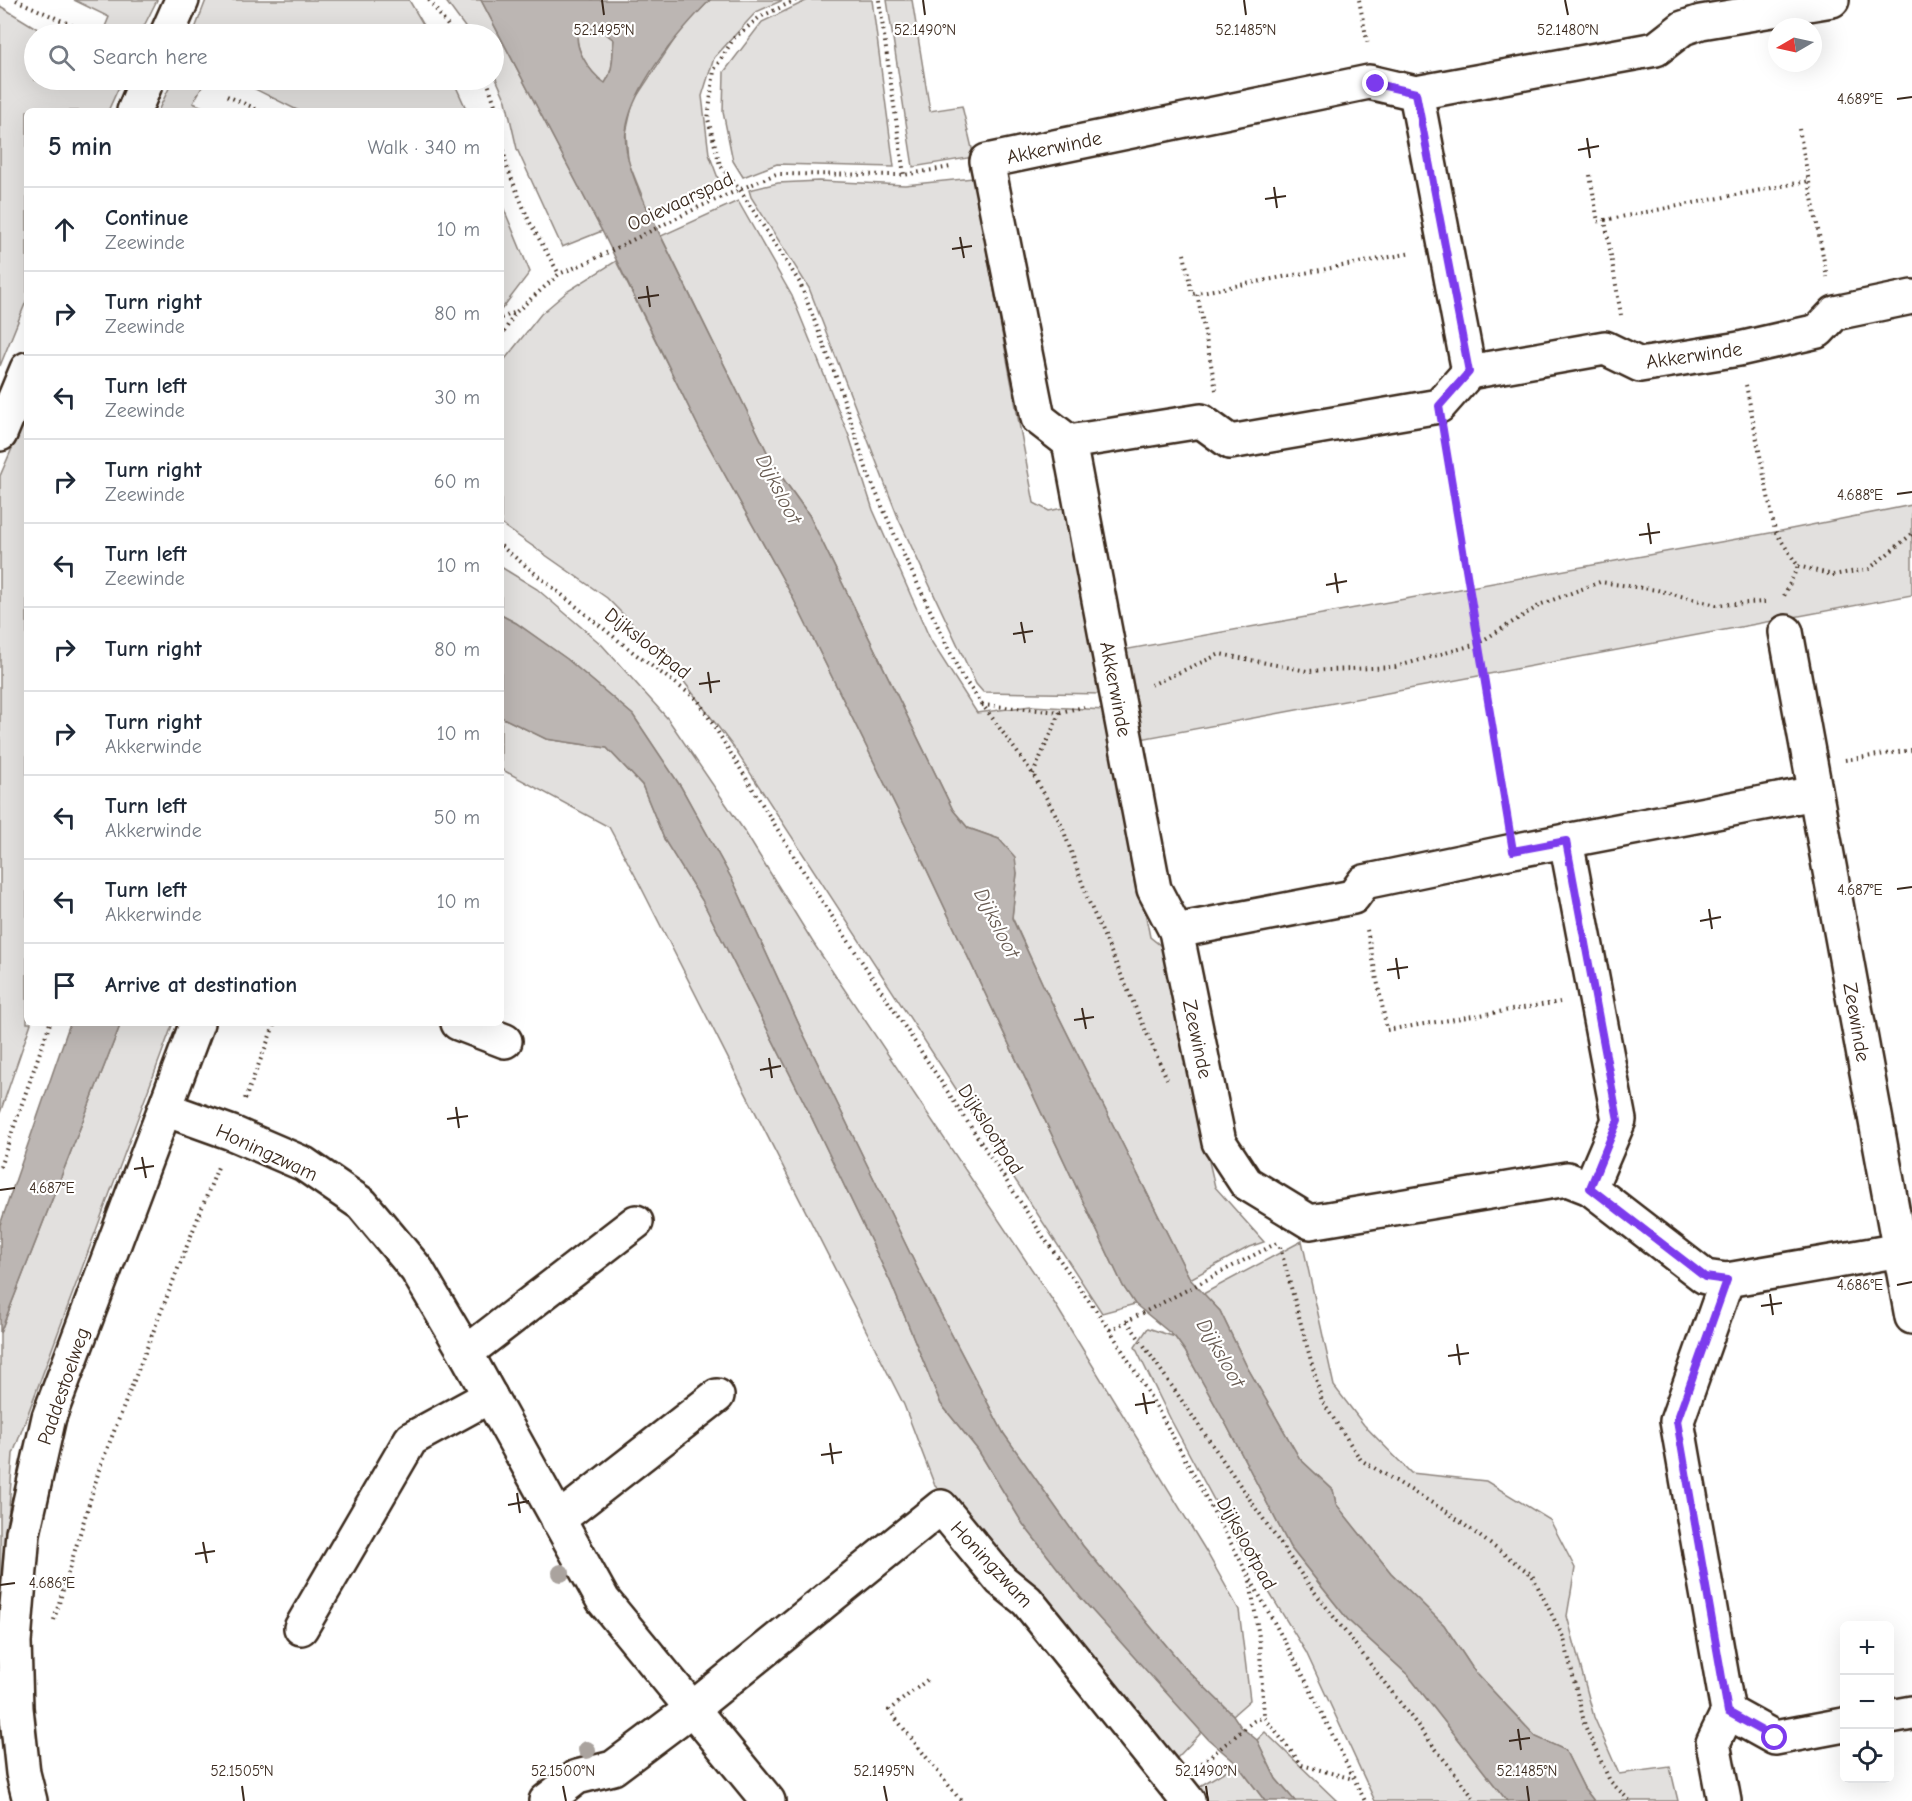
<!DOCTYPE html>
<meta charset="utf-8">
<style>
:root{--surface:#fff;--page:#f2f2f3;--text:#1f2937;--muted:#747a83;--line:#e0e1e3}
body{margin:0;font-family:"Comic Neue",sans-serif;background:var(--page);color:var(--text)}
.controls{position:absolute;right:18px;bottom:18px;display:grid;overflow:hidden;border-radius:9px;box-shadow:0 6px 24px #0002}
.controls button{width:54px;height:54px;display:grid;place-items:center;padding:0;border:0;border-bottom:2px solid var(--line);background:var(--surface);color:var(--text);font:30px sans-serif}
.compass{position:absolute;left:1768px;top:18px;width:54px;height:54px;border-radius:50%;background:var(--surface);box-shadow:0 6px 24px #0002;rotate:261deg}
.stop{position:absolute;width:18px;height:18px;margin:-14px;border:4px solid #7c3aed;border-radius:50%;background:#fff}
.stop.end{background:#7c3aed;border-color:#fff;box-shadow:0 2px 6px #0008}
.list{margin:0;padding:0;list-style:none}
h2{display:flex;justify-content:space-between;align-items:center;height:78px;margin:0;padding:0 24px;font-size:26px}
h2 small{font-size:20px;font-weight:400;color:var(--muted)}
.list li{display:grid;grid-template-columns:39px 1fr auto;gap:18px;align-items:center;box-sizing:border-box;height:84px;padding:0 24px;border-top:2px solid var(--line)}
.list b{display:block;font-size:22px;white-space:nowrap}
.list p{margin:0;font-size:20px;white-space:nowrap;color:var(--muted)}
.list em{font-size:20px;font-style:normal;color:var(--muted)}
.icon{flex:none;width:33px;height:33px;fill:none;stroke:currentColor;stroke-width:2;stroke-linecap:round;stroke-linejoin:round}
.map{position:relative;flex:none;width:1912px;height:1801px;overflow:hidden}
.search{position:absolute;background:var(--surface);box-shadow:0 6px 24px #0002;left:24px;top:24px;width:480px;height:66px;display:flex;align-items:center;gap:15px;box-sizing:border-box;padding:0 21px;border-radius:33px;color:var(--muted);font-size:22px}
.panel{position:absolute;background:var(--surface);box-shadow:0 6px 24px #0002;left:24px;top:108px;width:480px;height:918px;border-radius:9px}
.map>svg:first-child{display:block}
.green{fill:#e2e0de;stroke:#8e857e;stroke-width:1.5}
.water{fill:#bcb6b3;stroke:#887e77;stroke-width:1.5;fill-rule:evenodd}
.lines{fill:none;stroke-linecap:round;stroke-linejoin:round}
.minor-casing{stroke:#3b2a1e;stroke-width:38}
.major-casing{stroke:#3b2a1e;stroke-width:38}
.path{stroke:#3b2a1e;stroke-width:4;stroke-dasharray:1.5 4.5;stroke-linecap:butt}
.minor{stroke:#fff;stroke-width:33}
.major{stroke:#fff;stroke-width:33}
.tree{fill:#aaa39e}
.route{stroke:#7c3aed;stroke-width:8}
.ticks{fill:none;stroke:#3b2a1e;stroke-width:2}
.labels{text-anchor:middle;stroke-width:4.5;stroke-linejoin:round;paint-order:stroke}
.street-label{font-size:20px;fill:#3b2a1e;stroke:#fff}
.water-label{font-size:21px;font-style:italic;fill:#685b52;stroke:#fff}
.ticks-label{font-size:15px;text-anchor:middle;fill:#3b2a1e;stroke:#fff;stroke-width:4.5;stroke-linejoin:round;paint-order:stroke}
</style>
<div class="map">
<svg width="1912" height="1801" viewBox="0 0 1912 1801">
<rect width="100%" height="100%" fill="#fff"/>
<filter id="ink" filterUnits="userSpaceOnUse"><feTurbulence type="fractalNoise" baseFrequency=".0167" numOctaves="2"/><feDisplacementMap in="SourceGraphic" scale="12" xChannelSelector="R" yChannelSelector="G"/><feConvolveMatrix kernelMatrix="1 2 1 2 8 2 1 2 1" color-interpolation-filters="sRGB"/></filter>
<g filter="url(#ink)">
<g class="green">
<path d="M74,0H157L140,34H102L109,17Z"/>
<path d="M206,0H409L429,34H193Z"/>
<path d="M445,0H481L602,231L562,247L517,149L506,101L494,74V34H470Z"/>
<path d="M710,0H783L756,12L714,58L702,96L709,154L721,186L649,213L628,161L626,133L633,102L682,28Z"/>
<path d="M808,0H872L894,167L777,164L743,177L733,161L723,112L724,72L762,22Z"/>
<path d="M887,0H912L930,111L962,106L974,157L913,167Z"/>
<path d="M0,6L46,34H34V80H122L108,111H27V299L0,366Z"/>
<path d="M580,27L601,30L614,40C612,56 614,70 605,84C590,72 570,46 580,27Z"/>
<path d="M173,80H206L193,103L213,111H158Z"/>
<path d="M237,80H453L467,111H299Z"/>
<path d="M973,178L1034,503L1049,511L1072,506L1106,694L983,692L976,684L899,520L809,288L751,197L749,190L778,183L819,181L905,185Z"/>
<path d="M738,201L792,296L849,436L873,510L931,641L977,713L1031,706L1105,710L1150,937L1166,950L1201,1127L1215,1187L1264,1242L1249,1247L1190,1279L1043,985L1012,917L1017,873L999,839L968,828L953,810L809,515L774,466L661,236Z"/>
<path d="M501,202L530,272L501,310Z"/>
<path d="M616,261L700,430L791,594L918,851L1123,1286L1135,1304L1102,1313L734,748L667,659L607,598L501,524V364L541,314L568,291Z"/>
<path d="M27,414V1023H31L0,1113V476Z"/>
<path d="M1912,505V595L1141,739L1123,650L1781,531Z"/>
<path d="M501,567L537,589L602,645L668,719L745,832L814,944L1055,1304L1206,1551L1239,1610L1250,1700L1233,1715L1186,1669L1083,1546L1004,1434L922,1278L802,1031L734,883L681,787L633,715L567,659L516,623L501,615Z"/>
<path d="M501,717L546,739L607,748L642,785L665,841L702,900L807,1108L891,1283L941,1404L978,1450L1023,1524L1080,1597L1202,1732L1177,1758L953,1502L935,1486L904,1405L638,881L609,827L501,769Z"/>
<path d="M121,1023H173L13,1454L0,1631V1333Z"/>
<path d="M1302,1241L1334,1386L1364,1425L1411,1473L1486,1481L1550,1520L1575,1568L1567,1616L1594,1717L1619,1774L1670,1767L1678,1801H1594L1584,1788L1565,1750L1536,1737L1475,1672L1444,1625L1391,1573L1336,1504L1333,1490L1300,1459L1246,1365L1220,1311L1203,1294Z"/>
<path d="M1148,1328L1175,1337L1185,1351L1227,1426L1290,1547L1349,1621L1408,1675L1507,1801H1375L1306,1652L1227,1524L1172,1422L1135,1347Z"/>
<path d="M1265,1732L1337,1801H1295L1276,1779L1257,1740Z"/>
<path d="M1237,1764L1265,1801H1205L1195,1789Z"/>
</g>
<g class="water">
<path d="M481,0H710C679,32 632,86 626,131C623,153 633,174 640,194L774,466L809,515L953,810L968,828L999,839L1015,857L1017,873L1012,918L1043,985L1190,1279L1220,1311L1246,1365L1300,1459L1333,1490L1336,1504L1391,1573L1444,1625L1475,1672L1536,1737L1565,1750L1584,1788L1594,1801H1507L1408,1675L1349,1621L1290,1547L1227,1426L1185,1351L1175,1337L1135,1304L1123,1286L918,851L791,594L700,430L602,231ZM580,27L601,30L614,40C612,56 614,70 605,83C590,73 570,45 580,27Z"/>
<path d="M501,615L516,623L567,659L633,715L681,787L734,883L802,1031L922,1278L1004,1434L1083,1546L1186,1669L1233,1715L1241,1727L1257,1740L1276,1779L1295,1801H1265L1237,1764L1208,1739L1080,1597L1023,1524L978,1450L941,1404L891,1283L807,1108L702,900L665,841L642,785L607,748L546,739L501,717Z"/>
<path d="M70,1023H121L0,1333V1225Z"/>
</g>
<g class="lines">
<defs>
<g id="minor">
<path d="M1832,0L1701,22L1683,28L1656,49L1416,93L1369,82L987,161L1038,418L1069,442L1201,421L1230,442L1439,406L1469,372L1605,348L1640,365L1739,349L1818,331L1835,313L1912,297"/>
<path d="M1416,93L1469,372"/>
<path d="M1069,442L1154,889L1176,931L1219,1142L1246,1183L1310,1222L1567,1179L1590,1188L1705,1277L1727,1280L1912,1248"/>
<path d="M1786,632L1912,1317"/>
<path d="M1566,841L1619,1120L1590,1188"/>
<path d="M1176,931L1353,897L1364,882L1513,851L1815,793"/>
<path d="M458,1023L505,1041"/>
<path d="M165,1109L232,1133L304,1164L362,1204L417,1270L466,1353L603,1600L768,1801"/>
<path d="M466,1353L636,1222"/>
<path d="M558,1520L717,1396"/>
<path d="M301,1628L411,1439L490,1396"/>
<path d="M1728,1712L1775,1738L1844,1725"/>
<path d="M1890,1717L1912,1713"/>
<path d="M30,1801L23,1773L16,1708L14,1642L23,1533L49,1417L197,1023"/>
<path d="M546,1801L577,1777L613,1768L693,1708L941,1507L1001,1580L1027,1601L1188,1801"/>
<path d="M1724,1801L1713,1743L1728,1712L1677,1421L1727,1280"/>
</g>
<g id="major">
<path d="M167,34L182,0"/>
<path d="M134,111L147,80"/>
<path d="M0,434L27,369"/>
</g>
</defs>
<use href="#minor" class="minor-casing"/>
<use href="#major" class="major-casing"/>
<g class="path">
<path d="M16,0L89,33"/>
<path d="M429,0L454,34"/>
<path d="M796,0L760,17L734,38L714,70L708,119L720,165L740,190L800,283L838,382L868,474L900,547L961,675L1033,774L1062,826L1089,902L1167,1079"/>
<path d="M879,0L904,175"/>
<path d="M1359,0L1368,46"/>
<path d="M487,80L497,111"/>
<path d="M227,96L261,111"/>
<path d="M1799,129L1827,277"/>
<path d="M501,132L506,165L529,221L559,274"/>
<path d="M1590,175L1598,222L1605,220L1621,315"/>
<path d="M1605,220L1808,181"/>
<path d="M1184,254L1192,294L1197,293"/>
<path d="M501,318L514,313"/>
<path d="M501,337L515,313L559,274L588,262L699,207L776,174L904,175L951,167"/>
<path d="M1746,385L1775,531L1798,566L1784,596"/>
<path d="M1216,390L1197,293L1412,253"/>
<path d="M1444,440L1507,815"/>
<path d="M501,546L634,653L698,700L818,895L1044,1238L1110,1330L1156,1406L1305,1679L1365,1801"/>
<path d="M1798,566L1833,575L1869,569L1912,534"/>
<path d="M1151,685L1220,654L1307,671L1395,667L1477,644L1542,604L1600,582L1657,590L1716,605L1765,602"/>
<path d="M982,705L1060,712L1084,707"/>
<path d="M1845,760L1912,750"/>
<path d="M1033,774L1060,712"/>
<path d="M1367,930L1387,1030L1560,1002"/>
<path d="M245,1099L275,1023"/>
<path d="M0,1167L50,1023"/>
<path d="M1280,1247L1322,1401L1361,1460L1447,1512L1532,1575L1564,1639L1585,1726L1610,1781L1630,1801"/>
<path d="M1127,1321L1306,1581L1476,1801"/>
<path d="M1110,1330L1277,1243"/>
<path d="M1250,1581L1259,1637L1264,1717L1302,1765L1353,1779"/>
<path d="M54,1620L100,1467L218,1167"/>
<path d="M927,1680L889,1710L961,1801"/>
<path d="M1202,1763L1254,1721L1264,1717"/>
</g>
<use href="#minor" class="minor"/>
<use href="#major" class="major"/>
</g>
<g class="tree">
<circle cx="561" cy="1573" r="9"/>
<circle cx="587" cy="1750" r="9"/>
</g>
</g>
<g class="lines" filter="url(#ink)">
<path class="route" d="M1376,84L1416,93L1469,372L1439,406L1513,851L1566,841L1618,1120L1590,1188L1705,1277L1727,1280L1677,1421L1728,1712L1775,1738"/>
</g>
<path class="ticks" d="M602,0L604,15M923,0L925,15M1244,0L1246,15M1565,0L1568,15M1897,99L1912,97M1587,138L1590,158M1578,150L1599,146M1274,187L1277,208M1265,199L1286,196M960,237L964,258M952,249L972,246M647,286L650,307M638,298L659,295M1897,494L1912,492M1648,523L1651,544M1639,535L1660,532M1335,573L1338,593M1326,585L1347,581M1021,622L1025,643M1013,634L1033,631M708,672L711,693M699,684L720,681M1897,889L1912,887M1709,909L1712,929M1700,921L1721,917M1396,958L1399,979M1387,970L1408,967M1082,1008L1086,1029M1074,1020L1094,1017M769,1058L772,1078M760,1070L781,1066M456,1107L459,1128M447,1119L468,1116M142,1157L146,1178M134,1169L154,1166M0,1190L15,1188M1897,1285L1912,1282M1770,1294L1773,1315M1761,1306L1782,1303M1457,1344L1460,1365M1448,1356L1469,1353M1143,1393L1147,1414M1135,1405L1155,1402M830,1443L833,1464M821,1455L842,1452M517,1493L520,1513M508,1505L529,1501M203,1542L207,1563M195,1554L215,1551M0,1585L15,1583M1518,1729L1521,1750M1509,1741L1530,1738M242,1786L244,1801M563,1786L566,1801M884,1786L887,1801M1206,1786L1208,1801M1527,1786L1529,1801"/>
<g class="labels">
<g class="street-label">
<text transform="translate(1054 147) rotate(-12)" y="7">Akkerwinde</text>
<text transform="translate(680 201) rotate(-25)" y="7">Ooievaarspad</text>
<text transform="translate(1694 355) rotate(-8)" y="7">Akkerwinde</text>
<text transform="translate(648 643) rotate(38)" y="7">Dijkslootpad</text>
<text transform="translate(1116 689) rotate(79)" y="7">Akkerwinde</text>
<text transform="translate(1857 1022) rotate(80)" y="7">Zeewinde</text>
<text transform="translate(1198 1039) rotate(78)" y="7">Zeewinde</text>
<text transform="translate(991 1129) rotate(57)" y="7">Dijkslootpad</text>
<text transform="translate(267 1152) rotate(25)" y="7">Honingzwam</text>
<text transform="translate(63 1386) rotate(-71)" y="7">Paddestoelweg</text>
<text transform="translate(1247 1543) rotate(61)" y="7">Dijkslootpad</text>
<text transform="translate(992 1564) rotate(47)" y="7">Honingzwam</text>
</g>
<g class="water-label">
<text transform="translate(779 489) rotate(63)" y="7">Dijksloot</text>
<text transform="translate(997 923) rotate(63)" y="7">Dijksloot</text>
<text transform="translate(1221 1353) rotate(60)" y="7">Dijksloot</text>
</g>
</g>
<g class="ticks-label">
<text x="604" y="35">52.1495°N</text>
<text x="925" y="35">52.1490°N</text>
<text x="1568" y="35">52.1480°N</text>
<text x="1246" y="35">52.1485°N</text>
<text x="1860" y="104">4.689°E</text>
<text x="1860" y="500">4.688°E</text>
<text x="1860" y="895">4.687°E</text>
<text x="52" y="1193">4.687°E</text>
<text x="1860" y="1290">4.686°E</text>
<text x="52" y="1588">4.686°E</text>
<text x="242" y="1776">52.1505°N</text>
<text x="563" y="1776">52.1500°N</text>
<text x="884" y="1776">52.1495°N</text>
<text x="1206" y="1776">52.1490°N</text>
<text x="1527" y="1776">52.1485°N</text>
</g>
</svg>
<div class="controls">
<button>+</button>
<button>−</button>
<button><svg class="icon" aria-label="locate" viewBox="0 0 24 24"><circle cx="12" cy="12" r="6"/><path d="M12 2v4M12 18v4M2 12h4M18 12h4"/></svg></button>
</div>
<svg class="compass" viewBox="-18 -18 36 36"><path d="M0-13l5 13h-10z" fill="#e53935"/><path d="M0 13l5-13h-10z" fill="#747a83"/></svg>
<div class="stop" style="left:1775px;top:1738px"></div>
<div class="stop end" style="left:1376px;top:84px"></div>
<div class="search"><svg class="icon" aria-label="search" viewBox="0 0 24 24"><circle cx="10" cy="10" r="6"/><path d="M15 15l6 6"/></svg>Search here</div>
<section class="panel">
<h2>5 min<small>Walk · 340 m</small></h2>
<ul class="list">
<li><svg class="icon" aria-label="ahead" viewBox="0 0 24 24"><path d="M12 20V5M6 11l6-6 6 6"/></svg><div><b>Continue</b><p>Zeewinde</p></div><em>10 m</em></li>
<li><svg class="icon" aria-label="right" viewBox="0 0 24 24"><path d="M7 20v-9h11M14 6l5 5-5 5"/></svg><div><b>Turn right</b><p>Zeewinde</p></div><em>80 m</em></li>
<li><svg class="icon" aria-label="left" viewBox="0 0 24 24"><path d="M17 20v-9H6M10 6l-5 5 5 5"/></svg><div><b>Turn left</b><p>Zeewinde</p></div><em>30 m</em></li>
<li><svg class="icon" aria-label="right" viewBox="0 0 24 24"><path d="M7 20v-9h11M14 6l5 5-5 5"/></svg><div><b>Turn right</b><p>Zeewinde</p></div><em>60 m</em></li>
<li><svg class="icon" aria-label="left" viewBox="0 0 24 24"><path d="M17 20v-9H6M10 6l-5 5 5 5"/></svg><div><b>Turn left</b><p>Zeewinde</p></div><em>10 m</em></li>
<li><svg class="icon" aria-label="right" viewBox="0 0 24 24"><path d="M7 20v-9h11M14 6l5 5-5 5"/></svg><div><b>Turn right</b></div><em>80 m</em></li>
<li><svg class="icon" aria-label="right" viewBox="0 0 24 24"><path d="M7 20v-9h11M14 6l5 5-5 5"/></svg><div><b>Turn right</b><p>Akkerwinde</p></div><em>10 m</em></li>
<li><svg class="icon" aria-label="left" viewBox="0 0 24 24"><path d="M17 20v-9H6M10 6l-5 5 5 5"/></svg><div><b>Turn left</b><p>Akkerwinde</p></div><em>50 m</em></li>
<li><svg class="icon" aria-label="left" viewBox="0 0 24 24"><path d="M17 20v-9H6M10 6l-5 5 5 5"/></svg><div><b>Turn left</b><p>Akkerwinde</p></div><em>10 m</em></li>
<li><svg class="icon" aria-label="arrive" viewBox="0 0 24 24"><path d="M6 21V4h12l-3 4 3 4H6"/></svg><div><b>Arrive at destination</b></div></li>
</ul>
</section>
</div>
